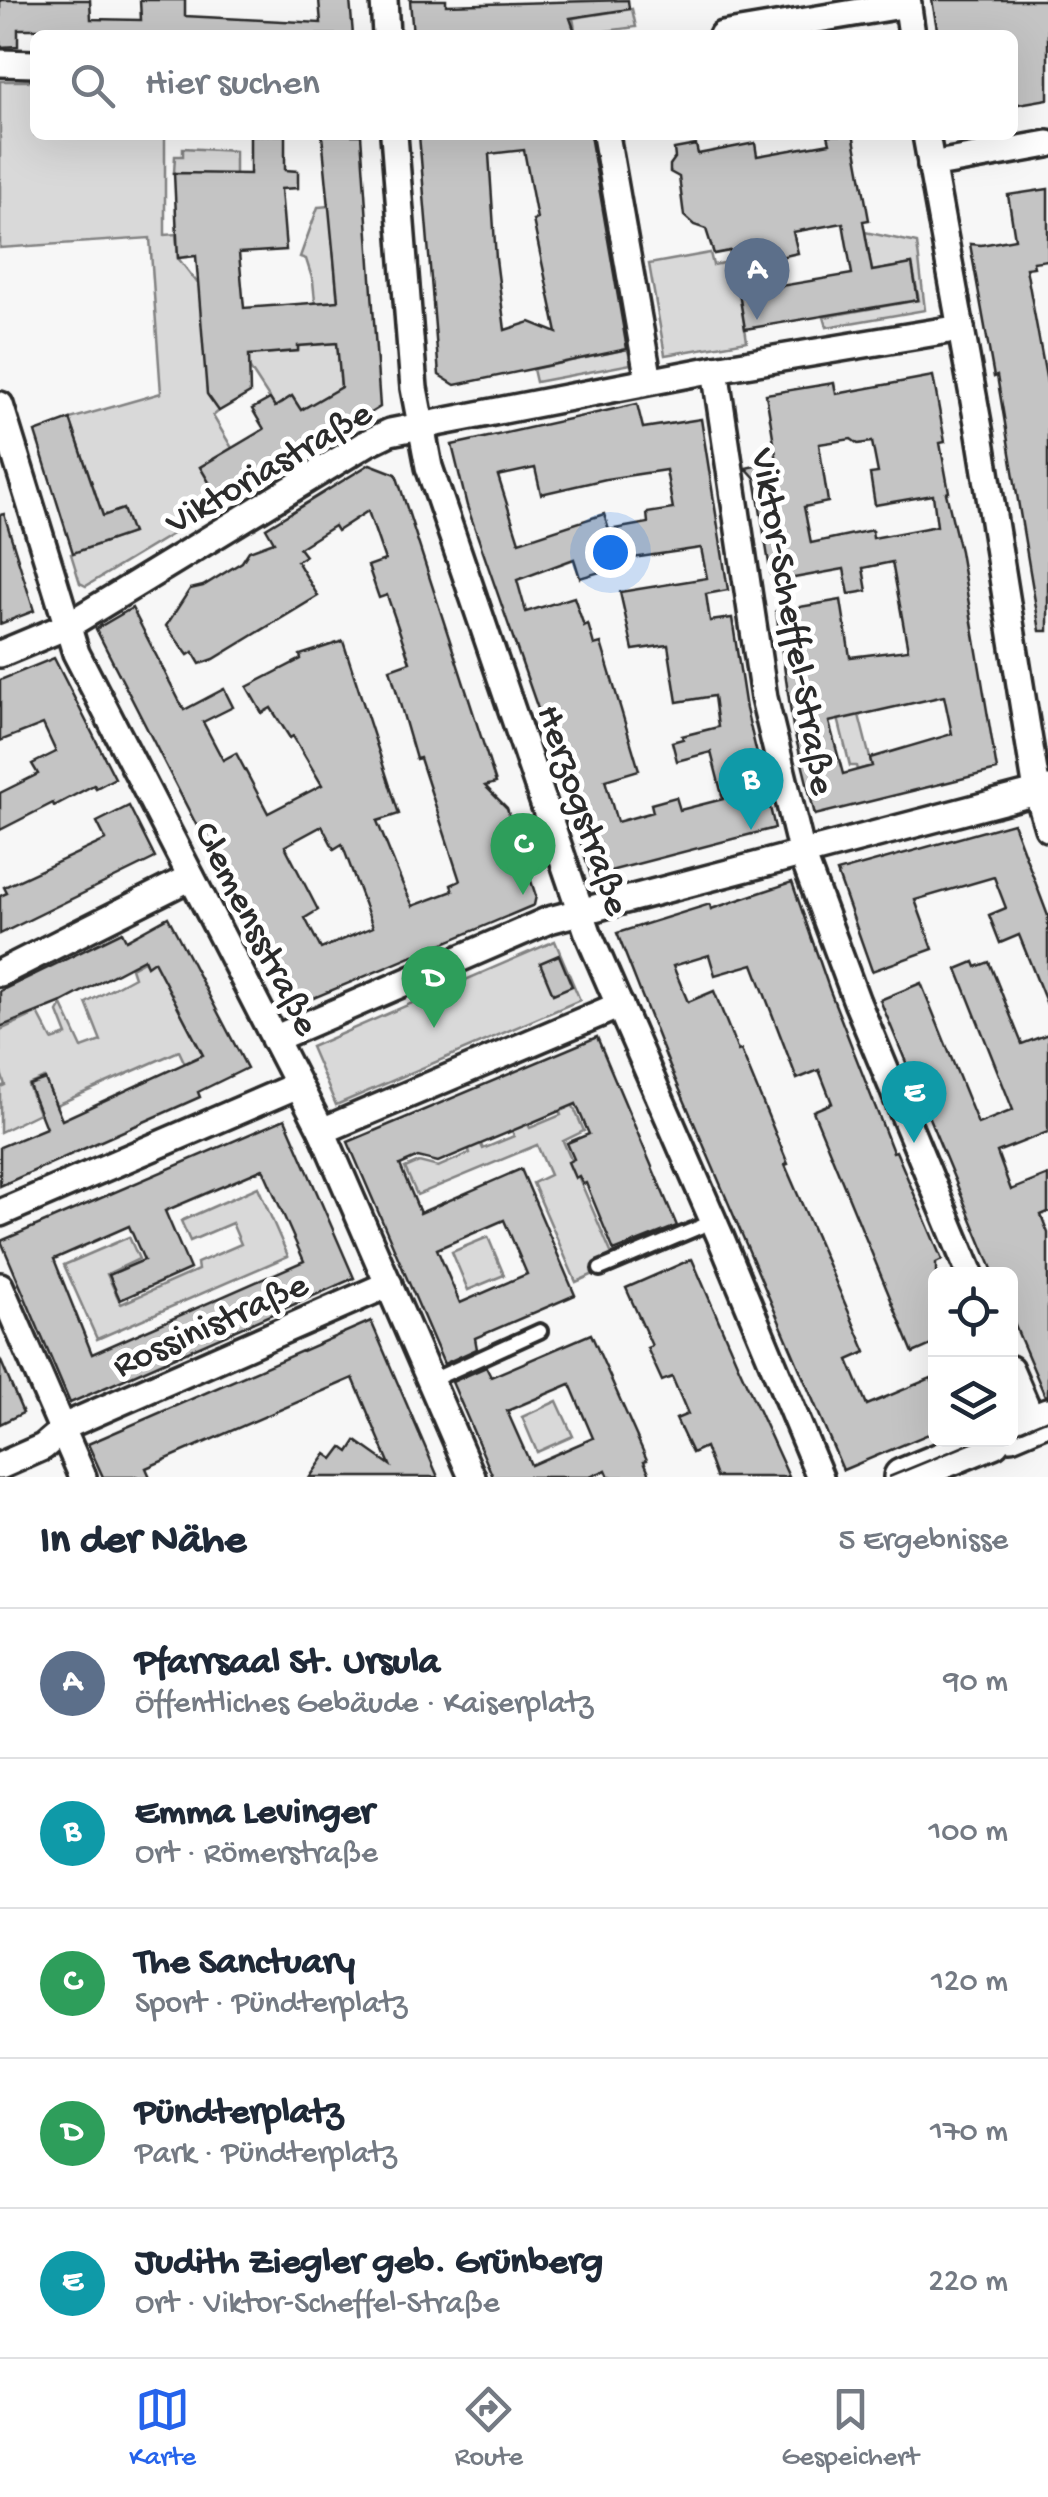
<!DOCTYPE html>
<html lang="de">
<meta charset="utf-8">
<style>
:root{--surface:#fff;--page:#f2f2f3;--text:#1f2937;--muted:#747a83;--line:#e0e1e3;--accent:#2563eb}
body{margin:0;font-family:"Gochi Hand",sans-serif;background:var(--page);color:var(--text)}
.controls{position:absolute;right:30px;bottom:30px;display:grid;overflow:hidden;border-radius:15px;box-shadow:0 10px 40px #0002}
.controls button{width:90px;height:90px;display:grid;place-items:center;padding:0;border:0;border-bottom:2px solid var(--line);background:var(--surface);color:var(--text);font:50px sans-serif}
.you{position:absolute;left:610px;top:552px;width:35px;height:35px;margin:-25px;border:8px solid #fff;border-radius:50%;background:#1a73e8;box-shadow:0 0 0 15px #1a73e833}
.badge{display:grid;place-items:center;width:65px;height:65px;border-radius:50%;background:var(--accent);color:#fff;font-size:32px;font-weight:700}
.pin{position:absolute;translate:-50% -82px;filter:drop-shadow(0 2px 5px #0008)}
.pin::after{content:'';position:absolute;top:52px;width:35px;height:30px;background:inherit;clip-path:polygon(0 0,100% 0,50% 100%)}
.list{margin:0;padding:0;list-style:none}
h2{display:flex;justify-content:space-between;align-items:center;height:130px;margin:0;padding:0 40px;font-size:42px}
h2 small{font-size:32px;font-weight:400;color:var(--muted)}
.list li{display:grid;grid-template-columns:65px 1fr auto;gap:30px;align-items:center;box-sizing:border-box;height:150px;padding:0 40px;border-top:2px solid var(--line)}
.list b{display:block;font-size:38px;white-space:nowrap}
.list p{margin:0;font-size:32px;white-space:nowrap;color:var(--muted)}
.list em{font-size:32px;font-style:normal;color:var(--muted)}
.icon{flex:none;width:55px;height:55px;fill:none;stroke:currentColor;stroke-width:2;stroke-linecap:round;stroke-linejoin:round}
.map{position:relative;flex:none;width:1048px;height:1477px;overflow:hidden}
.search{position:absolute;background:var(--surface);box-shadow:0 10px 40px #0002;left:30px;right:30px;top:30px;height:110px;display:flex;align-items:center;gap:25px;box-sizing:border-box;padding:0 35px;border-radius:15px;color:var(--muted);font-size:38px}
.sheet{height:880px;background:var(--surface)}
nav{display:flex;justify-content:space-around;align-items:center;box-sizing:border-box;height:140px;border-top:2px solid var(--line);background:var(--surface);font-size:28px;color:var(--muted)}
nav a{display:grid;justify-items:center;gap:5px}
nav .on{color:var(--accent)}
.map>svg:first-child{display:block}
.green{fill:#d9d9d9;stroke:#828282;stroke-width:2.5}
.building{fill:#c4c4c4;stroke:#2b2b2b;stroke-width:2.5;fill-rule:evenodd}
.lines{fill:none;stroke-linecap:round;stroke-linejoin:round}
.service-casing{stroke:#2b2b2b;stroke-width:20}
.minor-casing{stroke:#2b2b2b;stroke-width:32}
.secondary-casing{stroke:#2b2b2b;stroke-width:42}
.service{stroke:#fff;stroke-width:12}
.minor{stroke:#fff;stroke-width:25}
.secondary{stroke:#fff;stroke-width:35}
.tram{stroke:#2b2b2b;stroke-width:2.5}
.labels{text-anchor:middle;stroke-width:10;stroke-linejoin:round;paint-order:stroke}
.street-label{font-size:38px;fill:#2b2b2b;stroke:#fff}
</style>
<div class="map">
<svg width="1048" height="1477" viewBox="0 0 1048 1477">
<rect width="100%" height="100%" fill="#f7f7f7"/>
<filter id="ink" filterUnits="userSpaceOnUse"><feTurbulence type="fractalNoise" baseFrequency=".01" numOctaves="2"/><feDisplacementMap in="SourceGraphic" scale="20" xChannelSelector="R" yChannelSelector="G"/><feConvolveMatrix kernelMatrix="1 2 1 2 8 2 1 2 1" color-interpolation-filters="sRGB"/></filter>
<g filter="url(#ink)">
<g class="green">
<path d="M632,9L636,27L576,35L573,18Z"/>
<path d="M0,81H35V135H165V235L176,234L178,258L199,285L219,411L213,416L232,448L200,467L222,504L86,586L80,583L71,554L131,533L123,509L103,516L70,419L161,393L150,238L0,248Z"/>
<path d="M183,148L235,151V175L174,173L175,156H183Z"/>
<path d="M330,206L339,319L317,321L313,281L306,259L300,257L318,207Z"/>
<path d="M865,232L917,243L925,310L827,327L824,317L919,300L912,264L872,271Z"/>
<path d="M710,253L713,265L735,261L747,341L665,355L649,264Z"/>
<path d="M246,327L259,354L298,351V346L337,343L341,387L301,411L292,396L275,407L249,367Z"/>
<path d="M628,349L631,364L536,382L533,369Z"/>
<path d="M859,715L872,766L857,770L856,766H850L838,718Z"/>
<path d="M555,941L580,1000L336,1105L311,1047Z"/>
<path d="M144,961L147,965L154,961L203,1055L199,1062L187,1068L179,1051L56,1105L44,1078L28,1085L39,1113L0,1132V1087L5,1085L0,1070V1030L38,1013L52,1040L67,1035L58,1012L62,1005L82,1048L101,1041L86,1003L134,977L131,968Z"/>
<path d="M570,1099L584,1131L563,1141L616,1264L576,1282L533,1183L550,1175L537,1145L417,1195L405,1168L419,1162L438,1167L470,1153L466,1141L477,1136L483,1149L514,1136L510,1124L525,1118L530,1128L561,1115L557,1104Z"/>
<path d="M258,1187L288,1256L97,1339L64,1265L129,1237L139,1259L107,1274L121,1304L198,1270L197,1263L241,1244L232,1223L190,1241L181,1221Z"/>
<path d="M488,1237L504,1275L468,1290L452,1252Z"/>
<path d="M557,1401L573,1436L537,1452L522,1417Z"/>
</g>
<g class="building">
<path d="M0,0H90L91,19L141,20L140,0H185V16L321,23L319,0H350L353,35H50V29H18V46L0,47Z"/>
<path d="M410,0H446V5L628,0L629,9L570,18L576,35H413Z"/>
<path d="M932,0H1048V99L1013,105V35H938Z"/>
<path d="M250,135H285V170L298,171V188L281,189L286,250L239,253L244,308L338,301L322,135H361L380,407L222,504L200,467L264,429L252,409L270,399L275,407L292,396L301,410L341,387L337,343L298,346V351L249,355L250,393L219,411L207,394L196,256L178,258L174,173L250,174Z"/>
<path d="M419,135H590L627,349L455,385L439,375ZM524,150L537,219L533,220L557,333L530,322L505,330L496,259L489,154Z"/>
<path d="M828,135H853L854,138L869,220L863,221L872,271L912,264L918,300L745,329L739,293L852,274L843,223L793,232L798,253L736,267L730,251L714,254L706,229L694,225L684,216L679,177L670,172V165L675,158L674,149L696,145L698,154L755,143L757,156L830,143Z"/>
<path d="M1048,189V260L1033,262L1034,267L1026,268L1048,388V631H1040L997,376L994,377L970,244L981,245L1015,239L1008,195Z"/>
<path d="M933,376L945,442L940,443L949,492L946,493L960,551L997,770L815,815L793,727L776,611L841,600L850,657L908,650L892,562L863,568L867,591L849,594L844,569L772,582L755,478L746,468L777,461L766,394L834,383L836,394ZM851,439L858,444L872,442L878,473L870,474L875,505L933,495L937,526L873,538L872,530L811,543L804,507L828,502L819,444ZM944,696L952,734L870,758L872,766L843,774L829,722Z"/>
<path d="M637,404L643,428L701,419L728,590L706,594L710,621L732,618L746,709L775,828L591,876L546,732L467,506L452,445ZM535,468L541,494L606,479L666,470L673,509L647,513L648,523L609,530L604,514L519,542L498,476ZM701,548L707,578L620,592L633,650L668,645L677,702L714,696L718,727L682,736L683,739L672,742L677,761L711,752L723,799L680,810L676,797L651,804L653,812L617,822L605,780L639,770L601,643L594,645L588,624L584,626L574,597L526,612L517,580L574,559L580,578L627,564L626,559Z"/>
<path d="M70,419L103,516L123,509L132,533L73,553L35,432Z"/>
<path d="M370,464L396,474L496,783L485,786L507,808L536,896L534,905L290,1008L96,629L132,608L184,710L224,689L233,707L203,722L223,760L236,753L268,813L322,785L293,736L290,738L271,708L262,713L247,687L301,659L300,655L343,641L399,814L377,821L403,885L413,906L453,891L451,885L460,881L420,758L416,759L390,669L410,662L387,595L379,598L368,566L385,560L368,511L337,531L334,526L299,548L305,556L297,561L318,596L214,659L200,664L193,652L188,655L166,626L190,589L203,586L242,562L249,551L274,542L266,528ZM322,826L334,849L342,844L373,927L321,949L305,918L318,910L285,846Z"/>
<path d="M4,514L34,611L0,624V515Z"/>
<path d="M54,658L115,778L96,788L94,785L54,806L53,803L0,830V793L38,774L32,764L56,752L43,724L0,741V680Z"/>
<path d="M129,806L155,858L0,934V896L7,893L4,887L106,840L97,822Z"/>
<path d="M1013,823L1048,916V1007L1019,935L1000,943L989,915L1006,908L994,877L915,900L933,949L872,971L837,872Z"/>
<path d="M792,882L830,991L893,1152L896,1151L942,1260L936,1263V1343L913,1353L813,1111L832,1103L819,1070L797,1079L753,964L715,975L709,955L673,966L688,1002L714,991L738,1051L741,1050L788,1164L785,1165L866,1352L848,1360L867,1405L931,1378L936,1388V1431L843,1470L670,1067L617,933L710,904L711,909Z"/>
<path d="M168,917L247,1068L198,1092L200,1097L0,1186V1147L46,1128L29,1085L45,1079L62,1120L203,1055L154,961L147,966L144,959L62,1002L0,1027V991L122,932L126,940Z"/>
<path d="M559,955L572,986L553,994L540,963Z"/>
<path d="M974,962L976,967L989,962L1022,1044L1048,1034V1132L997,1152L1011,1190L1048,1175V1212L1041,1215L1048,1233V1395L1045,1396L1010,1314V1274H994L880,1000L921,983L978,1124L1013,1110L957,969Z"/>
<path d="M597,1037L677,1226L614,1251L586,1183L583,1184L579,1176L575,1178L568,1162L574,1159L567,1143L589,1134L576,1104L438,1162L418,1157L400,1165L420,1213L521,1169L575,1295L475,1338L477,1349L444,1364L348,1142ZM504,1220L527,1274L460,1303L437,1249Z"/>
<path d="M285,1119L354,1278L70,1403L1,1241ZM263,1169L304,1261L92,1354L54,1259L129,1226L144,1260L109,1275L120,1300L190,1269L165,1211Z"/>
<path d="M692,1259L737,1363L789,1477H716L705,1447L692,1453L676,1419L688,1414L672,1377L662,1381L647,1348L652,1346L626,1288Z"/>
<path d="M371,1321L438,1477H310L326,1454L333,1459L342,1447L349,1452L356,1441L390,1465L353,1378L146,1468L150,1477H103L88,1444Z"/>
<path d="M591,1334L647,1460L644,1461L651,1477H609L606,1470L590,1477H493L452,1382L486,1367L491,1377ZM570,1384L593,1438L531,1465L507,1411Z"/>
<path d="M0,1359L23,1413L0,1424Z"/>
</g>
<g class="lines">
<defs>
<g id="service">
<path d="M600,1269L714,1221"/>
<path d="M430,1381L540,1331"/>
</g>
<g id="minor">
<path d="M384,0L386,35"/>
<path d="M907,0L912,35"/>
<path d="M722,35L908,4"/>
<path d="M0,63L35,64"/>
<path d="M394,135L414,388L429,467L588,933L720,1236L820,1477"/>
<path d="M606,135L649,381"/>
<path d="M926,135L980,434L1037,791L1048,828"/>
<path d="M931,165L1048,144"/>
<path d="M715,369L764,698L802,854L857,1002L970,1274"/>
<path d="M0,405L76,653L322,1131L472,1477"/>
<path d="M0,654L67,626L367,443L390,432L715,369L961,328"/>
<path d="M0,973L191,877"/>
<path d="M274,1039L549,920L1048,789"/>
<path d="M322,1131L620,1005"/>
<path d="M0,1213L298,1085"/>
<path d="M0,1286L83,1477"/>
<path d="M1010,1369L1033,1422"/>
<path d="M0,1466L43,1447L70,1424L389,1284"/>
</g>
<g id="secondary">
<path d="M1010,1432L1048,1416"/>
<path d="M902,1477L992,1440"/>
</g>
</defs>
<use href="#service" class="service-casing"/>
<use href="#minor" class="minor-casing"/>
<use href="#secondary" class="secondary-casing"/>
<use href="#service" class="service"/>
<use href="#minor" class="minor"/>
<use href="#secondary" class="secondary"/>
<g class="tram">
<path d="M1010,1435L1048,1419"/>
<path d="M889,1477L979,1440"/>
</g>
</g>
</g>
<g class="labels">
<g class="street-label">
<text transform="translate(267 465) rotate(-30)" y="13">Viktoriastraße</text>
<text transform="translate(796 621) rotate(80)" y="13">Viktor-Scheffel-Straße</text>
<text transform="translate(586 809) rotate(71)" y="13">Herzogstraße</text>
<text transform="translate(259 927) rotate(63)" y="13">Clemensstraße</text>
<text transform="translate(209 1322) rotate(-24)" y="13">Rossinistraße</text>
</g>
</g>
</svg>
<div class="controls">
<button><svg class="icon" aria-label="locate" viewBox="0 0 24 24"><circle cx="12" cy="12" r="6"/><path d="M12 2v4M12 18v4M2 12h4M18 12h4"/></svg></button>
<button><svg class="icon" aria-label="layers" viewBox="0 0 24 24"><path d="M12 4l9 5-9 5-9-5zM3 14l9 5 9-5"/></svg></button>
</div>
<div class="you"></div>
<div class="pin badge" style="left:757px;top:320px;background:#5c6f8a">A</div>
<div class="pin badge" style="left:751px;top:830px;background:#0f9aa8">B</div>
<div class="pin badge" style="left:523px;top:895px;background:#2e9e5b">C</div>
<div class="pin badge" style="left:434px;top:1028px;background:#2e9e5b">D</div>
<div class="pin badge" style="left:914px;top:1143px;background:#0f9aa8">E</div>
<div class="search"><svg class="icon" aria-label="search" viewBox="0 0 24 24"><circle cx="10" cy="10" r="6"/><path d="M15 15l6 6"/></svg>Hier suchen</div>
</div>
<section class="sheet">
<h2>In der Nähe<small>5 Ergebnisse</small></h2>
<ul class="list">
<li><span class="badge" style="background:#5c6f8a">A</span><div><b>Pfarrsaal St. Ursula</b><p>Öffentliches Gebäude · Kaiserplatz</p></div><em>90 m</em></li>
<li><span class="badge" style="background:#0f9aa8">B</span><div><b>Emma Levinger</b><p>Ort · Römerstraße</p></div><em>100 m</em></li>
<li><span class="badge" style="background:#2e9e5b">C</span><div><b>The Sanctuary</b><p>Sport · Pündterplatz</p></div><em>120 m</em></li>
<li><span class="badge" style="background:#2e9e5b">D</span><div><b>Pündterplatz</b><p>Park · Pündterplatz</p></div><em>170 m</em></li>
<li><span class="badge" style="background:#0f9aa8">E</span><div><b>Judith Ziegler geb. Grünberg</b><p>Ort · Viktor-Scheffel-Straße</p></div><em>220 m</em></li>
</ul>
</section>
<nav>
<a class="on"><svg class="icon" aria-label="map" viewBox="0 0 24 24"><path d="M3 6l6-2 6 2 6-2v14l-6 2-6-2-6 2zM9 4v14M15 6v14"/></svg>Karte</a>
<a><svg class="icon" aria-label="directions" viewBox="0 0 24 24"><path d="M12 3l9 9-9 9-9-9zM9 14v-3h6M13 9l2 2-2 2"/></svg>Route</a>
<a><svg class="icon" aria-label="saved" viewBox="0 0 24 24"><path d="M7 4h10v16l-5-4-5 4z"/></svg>Gespeichert</a>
</nav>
